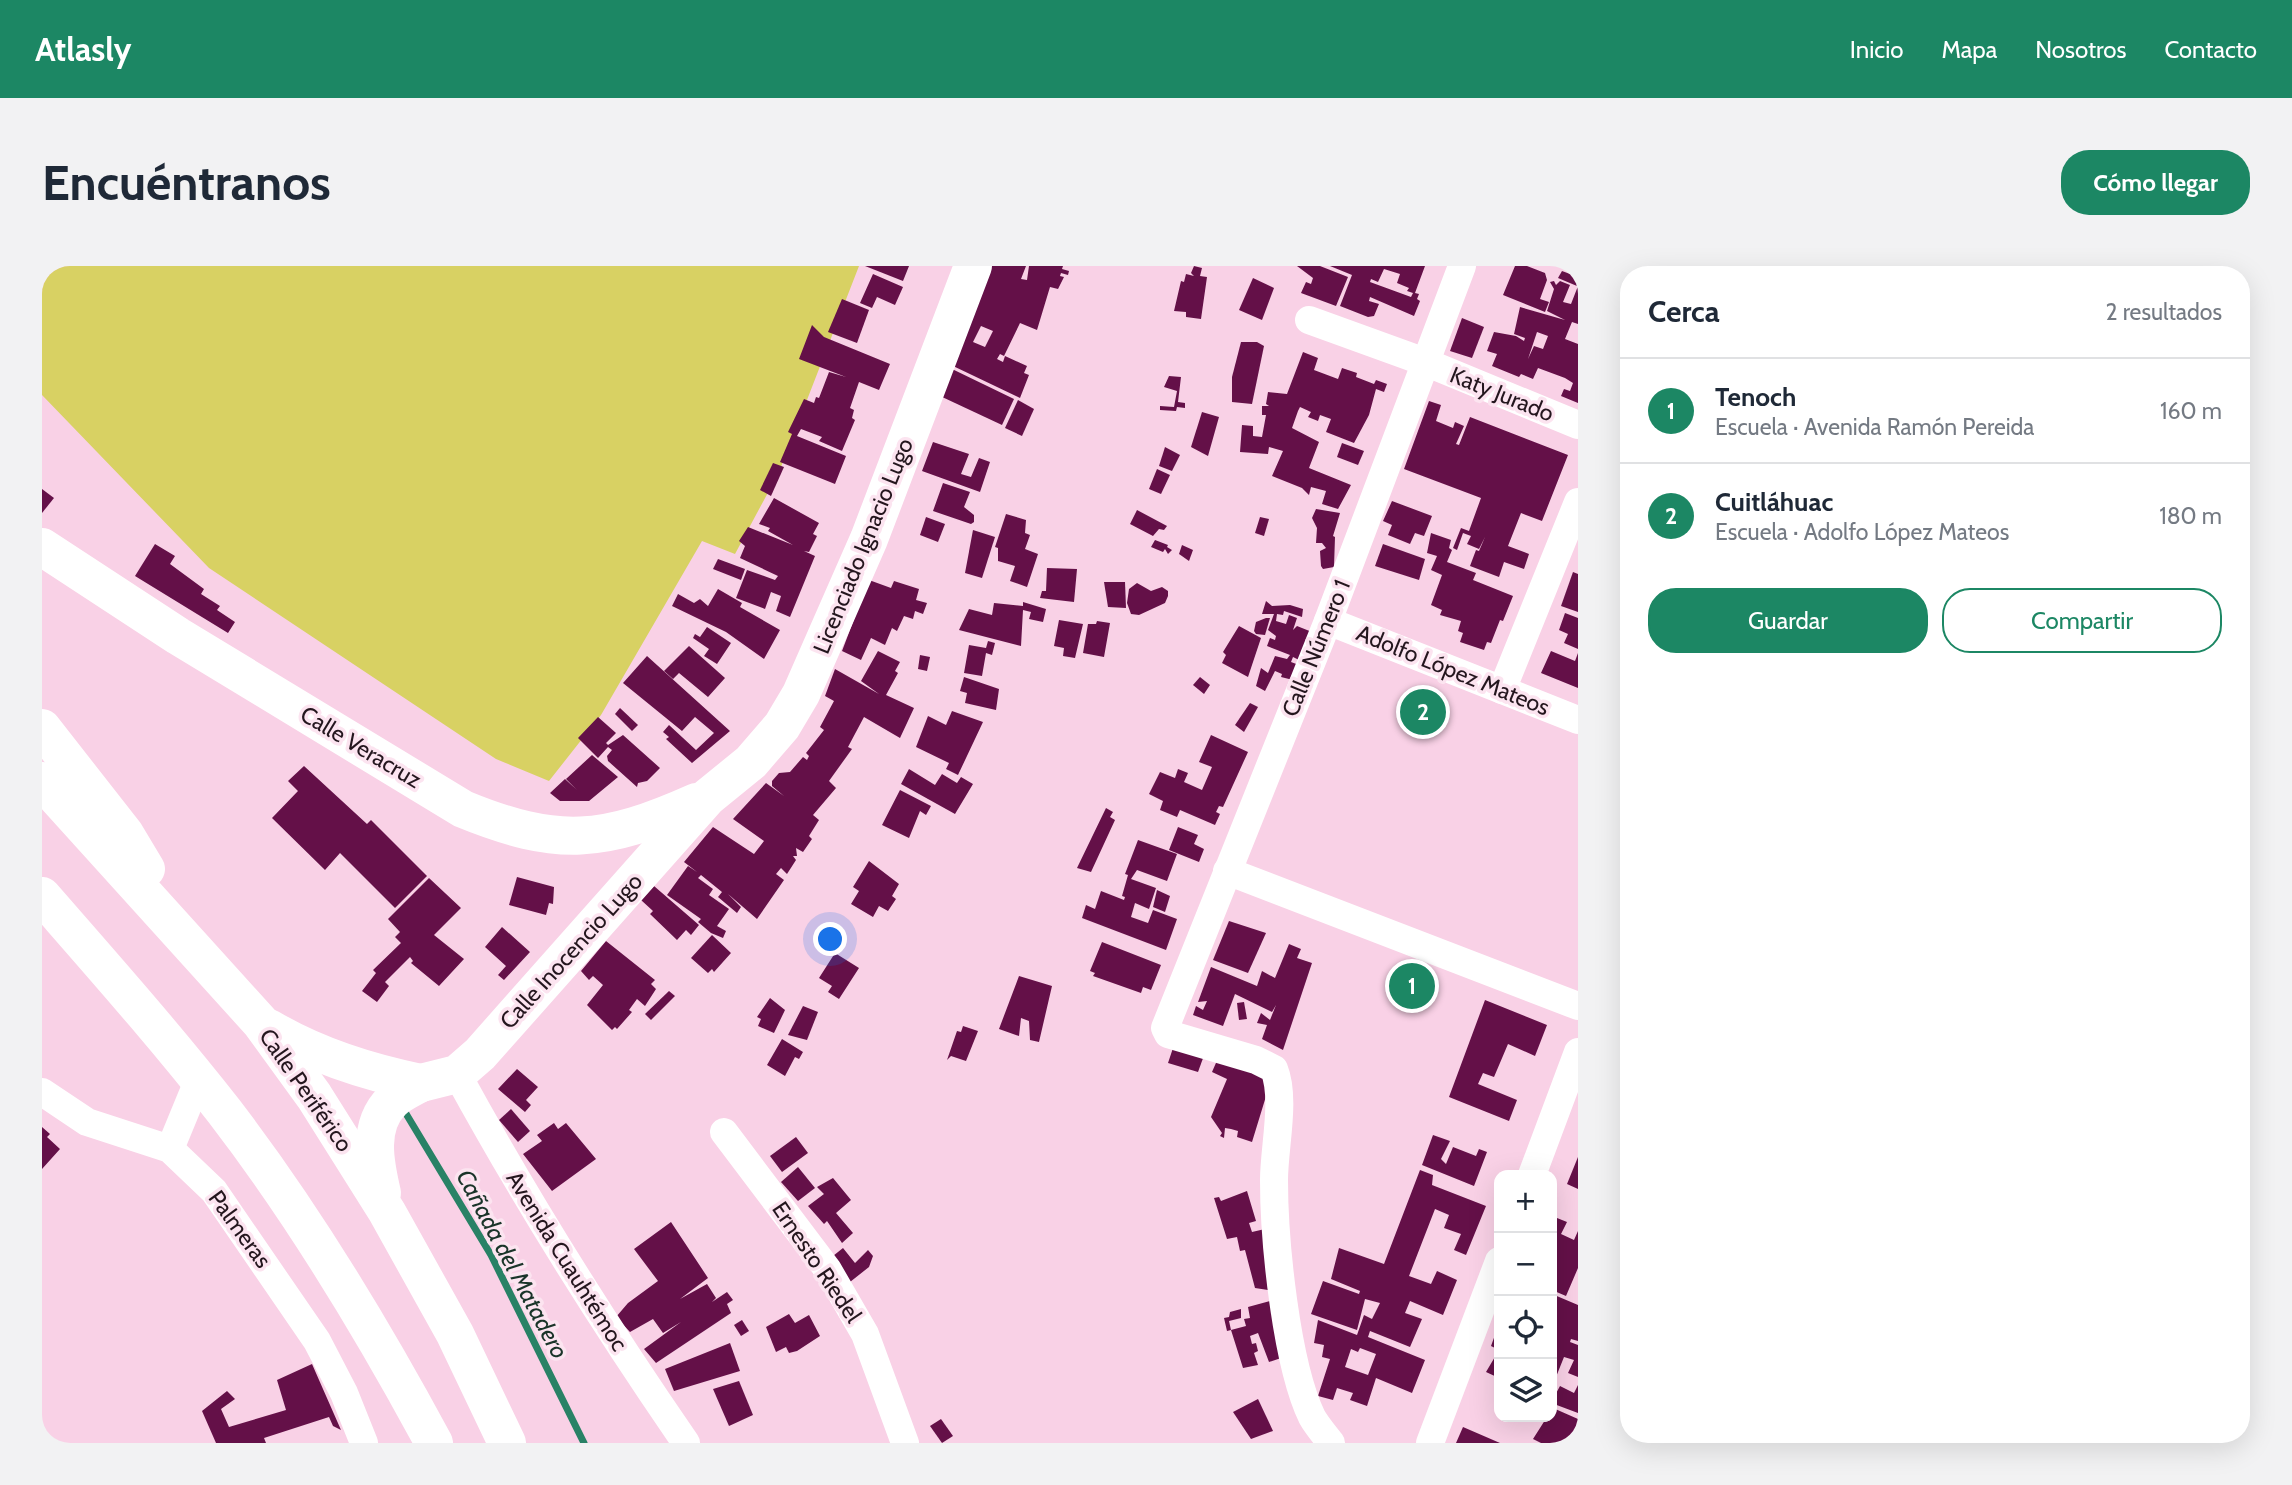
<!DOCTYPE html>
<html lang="es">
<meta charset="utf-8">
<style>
:root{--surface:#fff;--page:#f2f2f3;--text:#1f2937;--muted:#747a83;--line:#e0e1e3;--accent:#1c8764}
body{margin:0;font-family:Cabin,sans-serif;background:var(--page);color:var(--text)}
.controls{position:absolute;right:21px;bottom:21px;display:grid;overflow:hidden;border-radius:14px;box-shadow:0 7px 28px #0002}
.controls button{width:63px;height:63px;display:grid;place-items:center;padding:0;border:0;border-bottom:2px solid var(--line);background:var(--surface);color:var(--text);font:35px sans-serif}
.you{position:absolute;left:789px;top:674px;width:24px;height:24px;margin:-18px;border:5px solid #fff;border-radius:50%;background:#1a73e8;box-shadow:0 0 0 10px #1a73e833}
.badge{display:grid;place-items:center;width:46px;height:46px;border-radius:50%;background:var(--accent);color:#fff;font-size:23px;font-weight:700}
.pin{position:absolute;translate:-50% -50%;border:4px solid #fff;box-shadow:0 2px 7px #0006}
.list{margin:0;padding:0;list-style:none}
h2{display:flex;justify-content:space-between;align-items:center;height:91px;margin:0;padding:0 28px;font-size:30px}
h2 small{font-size:23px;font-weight:400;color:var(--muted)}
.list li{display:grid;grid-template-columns:46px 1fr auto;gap:21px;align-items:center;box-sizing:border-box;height:105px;padding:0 28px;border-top:2px solid var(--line)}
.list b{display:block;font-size:26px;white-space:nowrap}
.list p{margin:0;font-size:23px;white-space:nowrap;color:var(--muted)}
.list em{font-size:23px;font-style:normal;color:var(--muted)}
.actions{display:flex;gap:14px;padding:21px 28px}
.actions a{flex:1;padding:16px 0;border:2px solid var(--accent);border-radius:28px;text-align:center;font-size:24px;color:var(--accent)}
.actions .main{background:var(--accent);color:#fff}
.icon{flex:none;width:38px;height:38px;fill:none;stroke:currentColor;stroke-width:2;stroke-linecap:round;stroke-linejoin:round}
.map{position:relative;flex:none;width:1536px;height:1177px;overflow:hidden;border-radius:28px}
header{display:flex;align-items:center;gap:42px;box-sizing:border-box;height:98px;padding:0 35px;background:var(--accent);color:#fff}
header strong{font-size:33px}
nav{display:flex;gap:38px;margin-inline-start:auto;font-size:24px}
.intro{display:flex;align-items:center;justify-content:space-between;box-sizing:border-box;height:168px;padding:0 42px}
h1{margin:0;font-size:49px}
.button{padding:18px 32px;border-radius:28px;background:var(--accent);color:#fff;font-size:24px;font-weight:700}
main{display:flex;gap:42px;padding:0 42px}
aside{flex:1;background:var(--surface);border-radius:28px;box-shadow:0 7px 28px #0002}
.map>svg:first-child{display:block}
.green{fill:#d8d163}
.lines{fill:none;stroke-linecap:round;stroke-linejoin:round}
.stream{stroke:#298266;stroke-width:7}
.building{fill:#641048;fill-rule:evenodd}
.street{stroke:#fff;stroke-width:28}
.secondary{stroke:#fff;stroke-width:38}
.highway{stroke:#fff;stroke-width:38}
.labels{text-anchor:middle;stroke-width:7;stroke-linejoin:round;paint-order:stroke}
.street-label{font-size:23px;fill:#24161e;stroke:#fce4f0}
.water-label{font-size:24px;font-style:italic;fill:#1a3429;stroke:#fce4f0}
</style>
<header>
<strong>Atlasly</strong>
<nav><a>Inicio</a><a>Mapa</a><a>Nosotros</a><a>Contacto</a></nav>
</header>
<div class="intro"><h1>Encuéntranos</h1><a class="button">Cómo llegar</a></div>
<main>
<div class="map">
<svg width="1536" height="1177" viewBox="0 0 1536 1177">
<rect width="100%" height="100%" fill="#f9d1e6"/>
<path class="green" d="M0,0H817L737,206L693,288L660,275L559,449L507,515L454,493L167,302L0,129Z"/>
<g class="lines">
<path class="stream" d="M360,841L449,989L542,1177"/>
</g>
<g class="building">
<path d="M823,0H867L861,15Z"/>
<path d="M948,0H984L979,13L985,14L987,0H1021L1020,3L1027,5L1026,9L1019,7L1018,10L1022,11L1016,23L1008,21L995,64L978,57L962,90L958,88L955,93L961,96L963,90L985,100L982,107L987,109L978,132L909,99ZM939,60L951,65L943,81L931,76Z"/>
<path d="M1152,0L1160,2L1158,10L1165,11L1159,53L1144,51V46L1132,45L1139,15L1142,16L1144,8L1152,10L1149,7Z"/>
<path d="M1255,0H1278L1306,11L1294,40L1259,27L1264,16L1269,18L1271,12Z"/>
<path d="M1288,0H1383L1373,27L1377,28L1375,33L1378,35L1372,50L1328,31L1327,35L1337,38L1332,50L1326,51L1298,40L1310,9ZM1342,3L1358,8L1355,17L1367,22L1365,25L1371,27L1369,31L1328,16L1329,13L1336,16Z"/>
<path d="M1473,0H1485L1503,7L1505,14L1498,33L1507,36L1503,46L1461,29Z"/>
<path d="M1520,5L1536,11L1535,20L1516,12Z"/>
<path d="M831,8L861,21L853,39L835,31L830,42L818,37Z"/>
<path d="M1211,12L1232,22L1220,54L1197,44Z"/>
<path d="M1512,15L1514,19L1518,15L1528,19L1521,36L1529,38L1536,20V58L1530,56L1523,73L1536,78V137L1519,130L1522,123L1528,125L1531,117L1523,112L1496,102L1491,113L1479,108L1477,111L1450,100L1455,88L1445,85L1452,66L1474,70L1482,75L1483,72L1472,68L1478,41L1523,54L1505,45L1512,23L1508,16ZM1495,66L1506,70L1501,83L1492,80L1486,93Z"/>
<path d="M800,33L827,44L815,77L786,66Z"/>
<path d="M1420,52L1442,61L1430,92L1408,85Z"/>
<path d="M770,59L782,71L848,98L837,124L817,116L808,142L812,144L810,152L813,154L800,185L777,175L780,171L759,163L755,170L804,190L793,218L738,196L750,168L746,166L762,133L772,137L774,131L777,132L787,106L804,111L757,93Z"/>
<path d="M1199,76H1215L1222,80L1210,138L1190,136V111Z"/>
<path d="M1261,86L1276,92L1272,104L1296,113L1300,102L1315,107L1314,111L1332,118L1334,114L1345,118L1342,126L1334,123L1327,149L1312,177L1284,166L1289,153L1278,149L1276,155L1266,151L1269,146L1258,141L1256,145L1250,162L1277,176L1267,202L1309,219L1296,243L1280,238L1284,225L1269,221L1267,229L1260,222L1230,210L1241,185L1227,181L1226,188L1198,186L1200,159L1211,160V170L1220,171L1224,149H1220V140H1227L1224,138L1226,126L1245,128Z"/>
<path d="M908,102L972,133L960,159L898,130Z"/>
<path d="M1127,110L1139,111L1136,136L1143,137V142L1135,141L1134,145L1118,144V140L1132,141L1135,125L1122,121Z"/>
<path d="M976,134L992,143L980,170L963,162Z"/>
<path d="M1387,135L1399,139L1394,155L1411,162L1413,156L1422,160L1414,178L1417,179L1428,151L1526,189L1500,255L1479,247L1466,280L1487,288L1482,303L1462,296L1457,311L1428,300L1434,284L1437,285L1443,271L1437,283L1425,278L1429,270L1421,267L1415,284L1411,282L1419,262L1427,265L1439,232L1362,203Z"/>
<path d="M1160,146L1177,151L1166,190L1149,181Z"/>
<path d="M891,176L927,188L919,208L929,211L937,192L948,196L938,226L880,205Z"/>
<path d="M1300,177L1322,185L1316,199L1295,191Z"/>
<path d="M1123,181L1138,189L1130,205L1117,200Z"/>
<path d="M731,197L742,201L729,230L718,224Z"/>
<path d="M1115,203L1128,209L1119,228L1107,223Z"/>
<path d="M901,217L928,226L922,241L932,249V256L929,258L891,245Z"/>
<path d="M0,223L12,232L0,247Z"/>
<path d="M732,232L777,257L771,268L775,270L767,286L762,285L773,290L748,351L734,345L739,330L729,326L723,343L694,332L705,304L733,314L736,310L698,292L703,280L697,275L706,261L751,279L726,265L728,262L717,258Z"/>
<path d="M1350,235L1390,250L1382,270L1373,267L1368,278L1346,269L1350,259L1341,255Z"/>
<path d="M1274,243L1298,247L1291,270L1293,271L1292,301L1281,303L1279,300L1278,285L1284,282L1280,277H1274L1275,262L1270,252Z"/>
<path d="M1095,244L1125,260L1122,264L1117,263L1111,270L1088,258Z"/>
<path d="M964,248L984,254L983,267L988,269L983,283L996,288L985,321L968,315L973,300L956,295V282L953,281Z"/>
<path d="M884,251L903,258L896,276L878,269Z"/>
<path d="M1218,251L1227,253L1222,270L1213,267Z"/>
<path d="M931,264L953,271L940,312L923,307Z"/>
<path d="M1389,267L1409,274L1407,282L1410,284L1405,296L1434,307L1431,314L1471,330L1461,355L1458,354L1449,377L1445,376L1442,384L1418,376L1421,367L1416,365L1419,355L1398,349L1400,344L1389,339L1400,309L1389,304L1395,290L1385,287Z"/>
<path d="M1113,274L1126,279L1125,281L1130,284L1126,288L1123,283L1121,286L1109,281Z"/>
<path d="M113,278L133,290L128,298L162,323L159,328L178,340L175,344L193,356L186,367L93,310Z"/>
<path d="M1341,278L1383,293L1377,314L1333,300Z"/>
<path d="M1140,279L1151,284L1147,295L1137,288Z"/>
<path d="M676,293L703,303L699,314L671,303Z"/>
<path d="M1005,302L1035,303L1032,336L998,332L1000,325H1004Z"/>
<path d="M1531,306L1536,308V346L1519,340Z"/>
<path d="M827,314L849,322L852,315L877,323L874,334L885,337L881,348L873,345L871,353L862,350L855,365L850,362L843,379L829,372L819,394L800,385Z"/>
<path d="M1062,316H1083L1084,342L1066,341Z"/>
<path d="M1095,317L1109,325L1120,321L1126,325V330L1123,337L1097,349L1089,348L1085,337L1087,323Z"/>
<path d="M676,323L700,337L698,341L738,364L722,393L684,366L630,340L636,328L652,337L658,333L666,340Z"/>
<path d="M1224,335L1230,340L1248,339L1261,343L1260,351L1242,345L1241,349L1235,348L1234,355L1244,358L1247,349L1255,352L1251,364L1255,360L1270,366L1259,395L1251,391L1249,396L1257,399L1251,414L1239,411L1240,408L1233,405L1223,425L1214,420L1219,402L1226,407L1233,390L1245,393L1248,389L1225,380L1228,372L1233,374L1234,370L1226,364L1232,348H1220Z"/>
<path d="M981,336L1004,343L1001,356L987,353L989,346L981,344L979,380L917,364L927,343L950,349L952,337L981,340Z"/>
<path d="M1523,347L1536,352V383L1522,377L1526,368L1517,364Z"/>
<path d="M1224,352H1228L1223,369L1214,368L1212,365L1214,356Z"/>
<path d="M1017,354L1041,358L1033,392L1021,390L1022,382L1012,380Z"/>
<path d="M1055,355L1068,357L1062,391L1041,387L1046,358H1054Z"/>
<path d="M1197,360L1219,372L1206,411L1180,397L1184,389L1181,386Z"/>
<path d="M665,361L689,377L675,398L662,390L667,383L651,372L653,368L658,371Z"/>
<path d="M946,375L953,377L950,389L944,387L940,410L922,407L927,379L944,382Z"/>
<path d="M647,380L683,412L666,431L637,407L631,413L622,405Z"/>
<path d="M836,385L858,396L853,405L856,407L844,429L872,442L858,472L822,451L806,481L810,483L787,515L794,522L771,549L777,554L767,570L770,573L761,586L754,582L755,590H751L754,594L745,608L739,602L734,608L742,614L715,653L686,628L699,641L695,647L676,631L680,626L659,609L656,612L671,623L667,629L687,643L675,660L684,665L681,672L669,667L656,656L659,653L625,629L646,600L655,606L642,596L671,561L712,588L722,575L691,553L724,517L742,530L730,520V515L737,507L748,506L761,491L765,494L767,490L764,487L782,464L778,461L792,435L783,430L793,403L837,428L819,415Z"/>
<path d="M1509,385L1533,395L1536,387V422L1499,407Z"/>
<path d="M878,389L888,391L885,405L876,403Z"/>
<path d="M605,390L688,465L650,497L624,473L627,471L621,466L627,459L654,484L672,467L653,451L640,465L581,417Z"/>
<path d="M922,411L957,423L954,444L923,437L925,427L918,425Z"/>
<path d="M1158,411L1168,419L1162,428L1151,419Z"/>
<path d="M1208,437L1216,441L1202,466L1193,459Z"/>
<path d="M578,442L596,459L590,465L573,448Z"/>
<path d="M910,445L941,456L916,509L904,503L907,497L874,481L886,450L904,459Z"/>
<path d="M556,451L574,467L564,477L566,479L581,469L618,502L605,515L596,517L595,521L566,495L565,490L570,484L566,481L556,492L536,472Z"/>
<path d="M1169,469L1206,486L1181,541L1177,540L1174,546L1178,548L1173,559L1138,544L1135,551L1118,544L1121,535L1107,528L1118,506L1133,512L1136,503L1146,507L1142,516L1160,524L1170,501L1157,496Z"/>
<path d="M550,489L576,511L547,535H518L508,527L523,513L535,524L524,513Z"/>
<path d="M262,500L325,558L329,554L385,610L353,642L298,587L283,604L230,552L256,525L246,515Z"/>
<path d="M867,503L893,519L900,508L915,517L919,511L931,518L913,548L859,518Z"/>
<path d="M858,524L889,540L884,549L878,545L867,572L840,559Z"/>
<path d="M1064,542L1071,546L1068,551L1073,554L1049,606L1035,602Z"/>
<path d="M1136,561L1156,569L1152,578L1162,583L1157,596L1127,584Z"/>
<path d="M1096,574L1135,588L1125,615L1095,604L1089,613L1114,622L1107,643L1093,637L1089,651L1106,657L1111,644L1135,653L1124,684L1040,652L1044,639L1053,643L1059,625L1082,634L1083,631L1080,630L1086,609L1083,608Z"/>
<path d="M827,595L857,618L850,630L854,633L846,645L837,640L831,651L809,638L817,625L811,621Z"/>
<path d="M475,611L512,621L511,638L507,637L504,649L467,639Z"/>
<path d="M387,612L419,642L392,669L422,693L397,720L369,697L371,695L368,691L343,716L347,720L335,736L320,725L334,707L331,704L359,677L353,671L358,666L346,653Z"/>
<path d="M612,620L657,659L649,669L644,664L635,674L608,648L611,645L599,634Z"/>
<path d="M1115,624L1128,630L1123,646L1111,641Z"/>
<path d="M1187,655L1224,667L1206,707L1171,694Z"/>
<path d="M460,661L488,686L462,714L456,709L464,700L443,681Z"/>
<path d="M670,669L689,687L672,706L670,703L666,707L649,692Z"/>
<path d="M564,675L613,714L609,718L614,723L603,740L595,733L587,744L590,746L575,763L573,761L570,764L545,739L561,719L551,710L547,714L539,705Z"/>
<path d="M1060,676L1119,699L1109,724L1101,721L1099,727L1051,710L1053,707L1048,705Z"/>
<path d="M1247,678L1259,683L1255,692L1270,697L1241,784L1220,773L1225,759L1215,757L1219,747L1228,754L1234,739L1230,746L1193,728L1181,760L1151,749L1154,740L1161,744L1165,735L1156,736L1169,701L1215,720L1220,705L1233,712Z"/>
<path d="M793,687L817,702L797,733L786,726L790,720L777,712Z"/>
<path d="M977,710L1010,720L997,776L988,774L987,755L979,752L977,770L957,763Z"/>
<path d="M627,725L633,730L609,754L603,748Z"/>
<path d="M728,732L743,744L732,767L716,760L719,753L715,751Z"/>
<path d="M1443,734L1505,759L1493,790L1466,778L1452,811L1441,807L1436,818L1475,834L1467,855L1407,831Z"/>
<path d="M1202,736L1205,753L1197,754L1195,737Z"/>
<path d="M761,740L776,746L765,774L746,769Z"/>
<path d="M921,760L936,765L924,795L909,790L905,794L915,765L919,766Z"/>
<path d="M740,773L761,786L757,793L753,791L743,810L725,799Z"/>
<path d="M1131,782L1164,784L1156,806L1126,797Z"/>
<path d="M1177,790L1229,814L1210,876L1195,871L1196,865L1189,863L1183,862L1182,872L1178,870L1180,867L1169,851L1185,813L1170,806Z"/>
<path d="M475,803L496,821L484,834L489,839L483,846L456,823Z"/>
<path d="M469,843L488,865L476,876L457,854Z"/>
<path d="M512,857L516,863L524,857L554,893L510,925L481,888L500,875L495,869Z"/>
<path d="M0,861L8,868L5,871L18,883L0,903Z"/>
<path d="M1391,869L1408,875L1399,893L1404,898L1411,881L1434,890L1437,883L1445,886L1432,920L1380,899Z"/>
<path d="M754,871L766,887L740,906L728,890Z"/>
<path d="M1536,891V923L1525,918Z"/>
<path d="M756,901L773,922L756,935L739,916Z"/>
<path d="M1378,904L1391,909L1390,919L1444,940L1424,989L1412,984L1419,968L1402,962L1407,949L1393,943L1367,1010L1389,1018L1395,1005L1415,1014L1401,1049L1368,1035L1363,1047L1380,1053L1368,1081L1328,1065L1326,1071L1383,1094L1370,1127L1334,1112L1325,1140L1308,1134L1311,1127L1295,1122L1291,1134L1276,1130L1288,1093L1280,1091L1282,1079L1272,1077L1276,1054L1315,1069L1322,1049L1330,1053L1338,1037L1323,1033L1315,1064L1269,1048L1281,1015L1317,1028L1318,1025L1289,1013L1297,982L1342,998ZM1318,1082L1334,1088L1326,1109L1303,1101L1309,1083L1316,1086Z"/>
<path d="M791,912L809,934L794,947L811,967L800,977L785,955L782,958L766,940L782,928L775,921Z"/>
<path d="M1205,925L1214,955L1207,957L1210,966L1223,963L1226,1024L1213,1022L1203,984L1198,985L1195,971L1185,973L1172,932L1177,931L1179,935Z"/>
<path d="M1510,950L1525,956L1519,968L1532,974L1536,965V1002L1524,1030L1510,1024Z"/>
<path d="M629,956L666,1012L638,1033L665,1018L674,1032L670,1036L685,1026L691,1034L685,1038L689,1047L614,1097L602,1083L639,1056L621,1067L611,1053L588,1066L574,1051L586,1037L616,1015L592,983Z"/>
<path d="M801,982L813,997L826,984L831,990L827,1001L808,1016L791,990Z"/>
<path d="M1510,1028L1536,1039V1075L1529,1073L1528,1076L1536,1079V1111L1526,1107L1532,1094L1522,1091L1510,1121Z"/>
<path d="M1228,1035L1245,1090L1227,1096L1216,1067L1208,1070L1210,1078L1214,1077L1216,1085L1212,1087L1216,1099L1201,1102L1189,1064L1204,1060L1202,1053L1208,1052L1206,1041Z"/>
<path d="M1199,1043V1052L1187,1055L1189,1064L1185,1065L1182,1052L1187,1051L1188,1046Z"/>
<path d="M747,1048L753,1057L767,1049L778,1070L755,1085L747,1087L744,1081L734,1086L724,1061Z"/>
<path d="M700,1054L707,1065L699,1070L692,1059Z"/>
<path d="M1457,1058V1112L1444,1106L1457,1084L1449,1080Z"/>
<path d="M688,1077L698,1105L632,1125L623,1103Z"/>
<path d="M270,1098L299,1164L291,1160L287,1151L222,1172L224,1177H174L160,1145L185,1125L193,1133L179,1143L187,1161L244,1144L235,1114Z"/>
<path d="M697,1115L711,1149L687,1160L671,1123Z"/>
<path d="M1536,1119V1147L1512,1138L1511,1133L1518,1120L1532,1127Z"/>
<path d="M1216,1133L1231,1165L1209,1173L1191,1146Z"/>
<path d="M1511,1142L1536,1153V1177H1499L1491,1173L1505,1151H1510Z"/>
<path d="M899,1153L911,1170L900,1177L888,1160Z"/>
<path d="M1421,1161L1458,1177H1414Z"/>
</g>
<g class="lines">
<g class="street">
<path d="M1267,54L1383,96L1536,159"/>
<path d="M1286,355L1536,454"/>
<path d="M1460,424L1536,236"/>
<path d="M1185,605L1536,740"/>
<path d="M415,808C485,936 562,1058 644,1177"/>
<path d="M0,826L45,856L128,883L172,925L275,1075L302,1127L322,1177"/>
<path d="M682,866L786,1004L823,1068L863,1177"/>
<path d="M128,883L156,815"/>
<path d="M1490,909L1536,786"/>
<path d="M1289,1177C1283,1169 1275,1160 1270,1151C1244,1097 1232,975 1232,914C1232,881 1244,833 1232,803L1214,794L1126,768L1123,762L1286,355L1420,0"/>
<path d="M1388,1177L1457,995"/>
</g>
<g class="secondary">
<path d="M0,281L136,370L421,543C516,582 562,577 654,536"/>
<path d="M379,817L415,808L438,788L666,531L709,496L740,460L759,428L827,273L931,0"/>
</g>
<g class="highway">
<path d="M0,462L83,568L104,603"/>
<path d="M0,515L219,757L272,830L345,946L413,1068L465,1177"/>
<path d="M0,630C62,701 124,771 182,845C262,949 330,1062 392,1177"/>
<path d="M227,762C274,790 325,806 379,817"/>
<path d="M340,927C333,897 325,860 350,835C357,828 370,822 379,817"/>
</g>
</g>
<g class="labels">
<g class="street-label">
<text transform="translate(1460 128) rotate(22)" y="8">Katy Jurado</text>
<text transform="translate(821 280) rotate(-68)" y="8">Licenciado Ignacio Lugo</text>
<text transform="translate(1274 382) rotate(-68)" y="8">Calle Número 1</text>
<text transform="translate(1411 404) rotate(22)" y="8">Adolfo López Mateos</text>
<text transform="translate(319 481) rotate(31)" y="8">Calle Veracruz</text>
<text transform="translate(529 685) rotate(-48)" y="8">Calle Inocencio Lugo</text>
<text transform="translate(264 824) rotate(55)" y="8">Calle Periférico</text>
<text transform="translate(198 963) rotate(54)" y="8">Palmeras</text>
<text transform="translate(525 995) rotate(58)" y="8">Avenida Cuauhtémoc</text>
<text transform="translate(775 996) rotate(56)" y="8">Ernesto Riedel</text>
</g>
<g class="water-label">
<text transform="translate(470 998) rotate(62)" y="8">Cañada del Matadero</text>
</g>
</g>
</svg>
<div class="controls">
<button>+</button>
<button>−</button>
<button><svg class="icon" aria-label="locate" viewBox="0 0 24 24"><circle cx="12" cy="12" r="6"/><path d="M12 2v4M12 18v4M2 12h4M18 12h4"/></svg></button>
<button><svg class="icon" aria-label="layers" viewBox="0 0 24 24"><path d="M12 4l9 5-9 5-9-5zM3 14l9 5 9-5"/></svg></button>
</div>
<div class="you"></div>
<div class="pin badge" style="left:1370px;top:720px">1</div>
<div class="pin badge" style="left:1381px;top:446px">2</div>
</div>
<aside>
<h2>Cerca<small>2 resultados</small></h2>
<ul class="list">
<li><span class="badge">1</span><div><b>Tenoch</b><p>Escuela · Avenida Ramón Pereida</p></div><em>160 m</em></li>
<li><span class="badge">2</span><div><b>Cuitláhuac</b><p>Escuela · Adolfo López Mateos</p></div><em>180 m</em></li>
</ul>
<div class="actions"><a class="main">Guardar</a><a>Compartir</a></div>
</aside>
</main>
